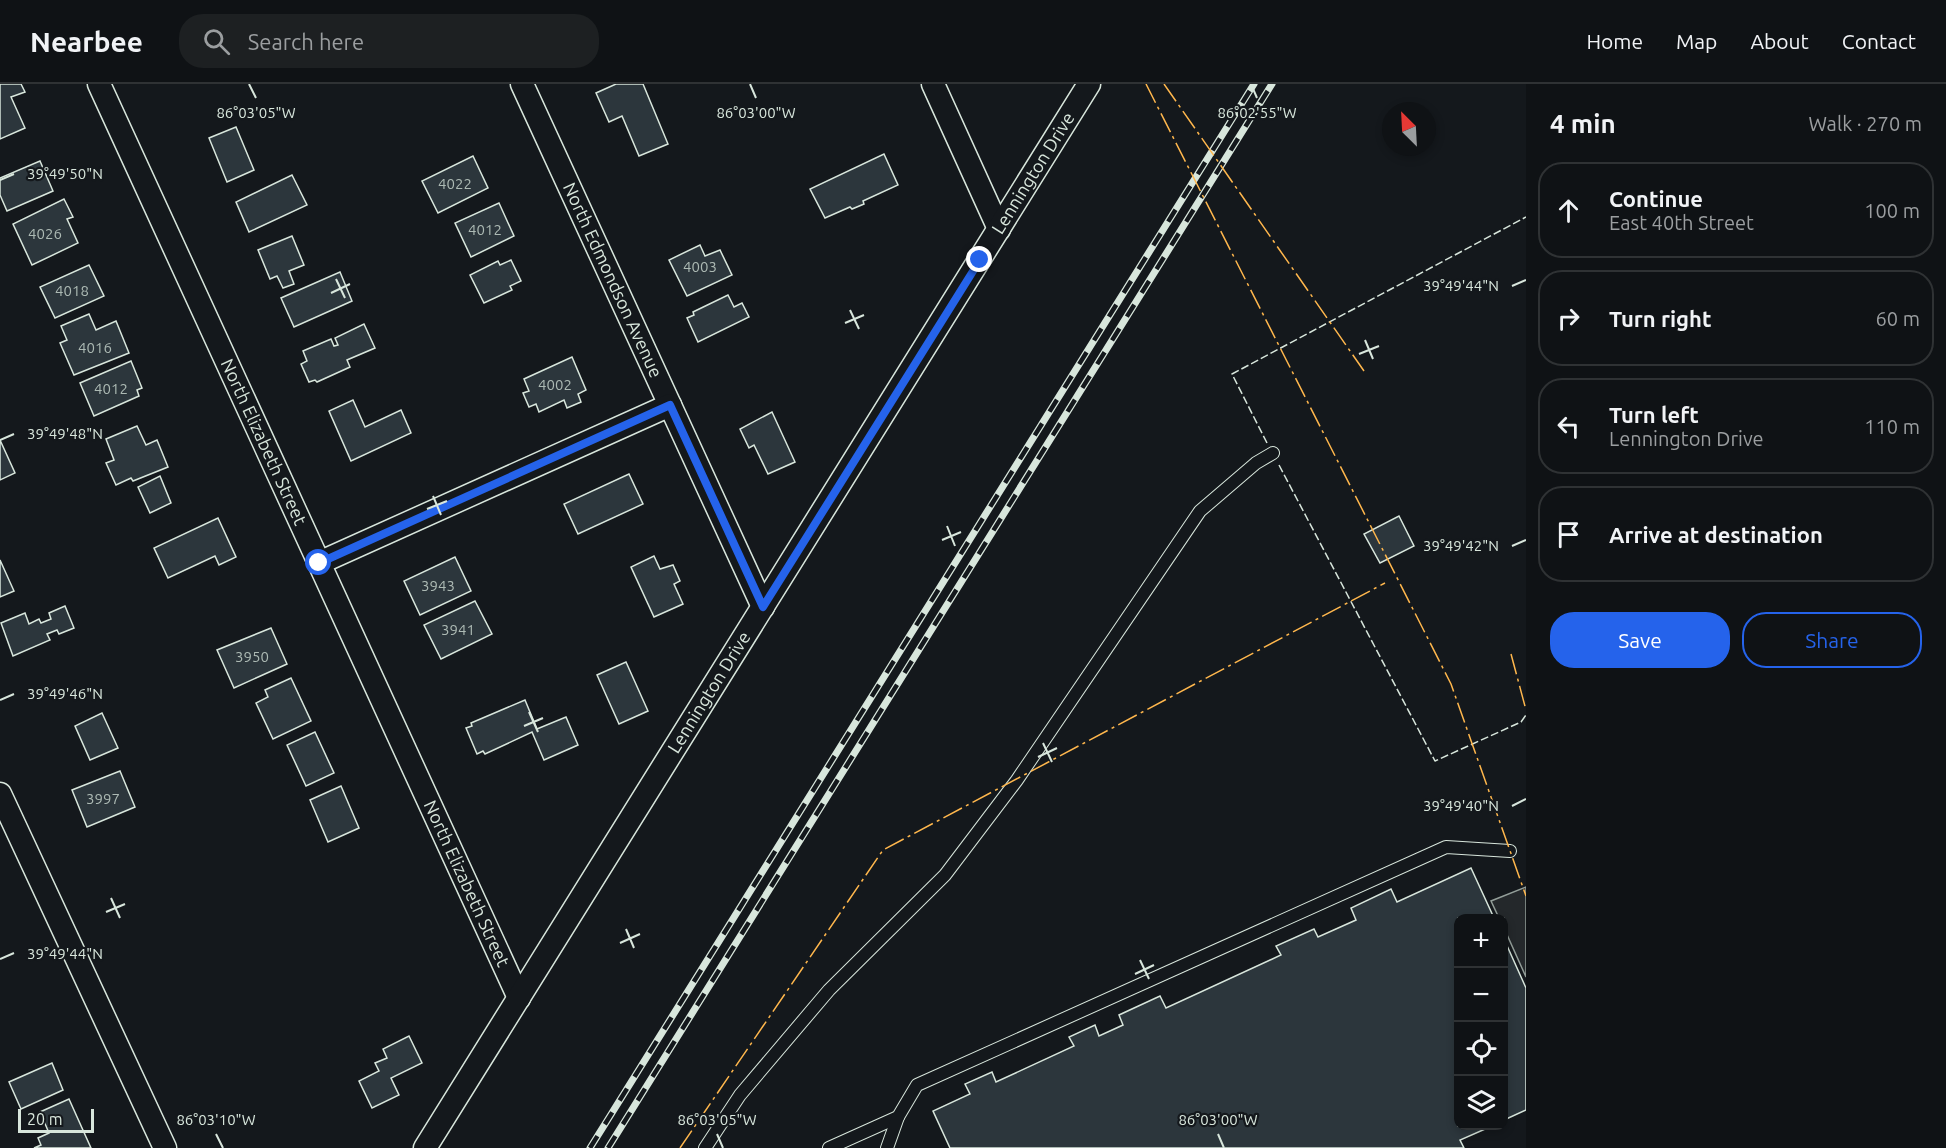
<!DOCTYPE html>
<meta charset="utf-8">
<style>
:root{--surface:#0f1215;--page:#1d2022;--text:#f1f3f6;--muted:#9b9ea0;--line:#2f3234;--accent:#2563eb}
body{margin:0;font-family:Ubuntu,sans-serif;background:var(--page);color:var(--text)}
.controls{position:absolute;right:18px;bottom:18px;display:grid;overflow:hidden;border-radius:12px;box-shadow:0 3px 9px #0003}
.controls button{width:54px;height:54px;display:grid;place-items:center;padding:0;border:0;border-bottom:2px solid var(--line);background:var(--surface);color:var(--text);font:30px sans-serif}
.compass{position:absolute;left:1382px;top:18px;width:54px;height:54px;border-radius:50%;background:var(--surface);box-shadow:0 3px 9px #0003;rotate:336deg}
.scale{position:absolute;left:18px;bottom:15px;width:76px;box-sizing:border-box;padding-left:6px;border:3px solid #d8e6dc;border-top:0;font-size:16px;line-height:21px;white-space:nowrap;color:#d8e6dc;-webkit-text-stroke:4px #14181c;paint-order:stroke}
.stop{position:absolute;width:18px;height:18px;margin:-14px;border:4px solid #2563eb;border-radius:50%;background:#fff}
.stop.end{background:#2563eb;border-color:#fff;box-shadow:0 2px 6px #0008}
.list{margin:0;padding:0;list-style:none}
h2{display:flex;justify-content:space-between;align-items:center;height:78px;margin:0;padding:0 24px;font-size:26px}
h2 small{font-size:20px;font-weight:400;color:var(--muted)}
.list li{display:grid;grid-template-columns:39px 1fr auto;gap:18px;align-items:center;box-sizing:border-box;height:96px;margin:0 12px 12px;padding:0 12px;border:2px solid var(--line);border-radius:24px}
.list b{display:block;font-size:22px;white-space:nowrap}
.list p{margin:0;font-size:20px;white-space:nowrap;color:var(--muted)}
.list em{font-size:20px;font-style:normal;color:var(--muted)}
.actions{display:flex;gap:12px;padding:18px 24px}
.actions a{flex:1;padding:14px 0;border:2px solid var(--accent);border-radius:24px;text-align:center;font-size:21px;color:var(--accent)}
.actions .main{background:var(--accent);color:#fff}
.icon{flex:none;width:33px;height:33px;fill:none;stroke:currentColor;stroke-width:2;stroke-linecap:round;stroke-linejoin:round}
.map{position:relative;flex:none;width:1526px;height:1064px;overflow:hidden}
header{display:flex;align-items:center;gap:36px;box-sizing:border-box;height:84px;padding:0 30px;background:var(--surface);border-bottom:2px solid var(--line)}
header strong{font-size:28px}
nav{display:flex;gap:33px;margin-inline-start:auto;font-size:21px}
.search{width:420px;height:54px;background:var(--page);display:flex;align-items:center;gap:15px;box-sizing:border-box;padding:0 21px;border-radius:24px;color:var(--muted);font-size:22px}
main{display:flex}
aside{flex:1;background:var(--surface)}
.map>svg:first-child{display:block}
.parking{fill:#24282b;stroke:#939e99;stroke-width:1.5}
.building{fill:#2c363c;stroke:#d8e6dc;stroke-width:1.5}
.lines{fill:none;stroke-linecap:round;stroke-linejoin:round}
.service-casing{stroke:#d8e6dc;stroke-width:14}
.minor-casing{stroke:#d8e6dc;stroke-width:25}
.service{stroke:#14181c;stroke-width:12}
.minor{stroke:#14181c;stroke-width:22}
.rail-casing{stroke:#d8e6dc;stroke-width:7}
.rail{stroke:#14181c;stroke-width:4.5;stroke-dasharray:14;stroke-linecap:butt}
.fence{stroke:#d8e6dc;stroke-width:1.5;stroke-dasharray:8 3;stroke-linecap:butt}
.power{stroke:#ffb74d;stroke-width:1.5;stroke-dasharray:21 4.5 3 4.5;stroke-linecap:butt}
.route{stroke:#2563eb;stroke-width:8}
.ticks{fill:none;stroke:#d8e6dc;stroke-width:2}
.labels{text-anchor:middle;stroke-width:4.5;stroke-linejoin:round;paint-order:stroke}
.number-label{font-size:15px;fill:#adbab4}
.street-label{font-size:18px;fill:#d8e6dc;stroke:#14181c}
.ticks-label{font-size:15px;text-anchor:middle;fill:#d8e6dc;stroke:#14181c;stroke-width:4.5;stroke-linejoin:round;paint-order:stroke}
</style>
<header>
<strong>Nearbee</strong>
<div class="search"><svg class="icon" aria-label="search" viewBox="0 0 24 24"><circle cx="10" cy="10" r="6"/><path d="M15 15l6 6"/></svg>Search here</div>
<nav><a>Home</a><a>Map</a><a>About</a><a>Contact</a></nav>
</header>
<main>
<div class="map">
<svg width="1526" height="1064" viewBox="0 0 1526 1064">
<rect width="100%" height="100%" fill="#14181c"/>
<path class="parking" d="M1526,803V893L1504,844V834H1499L1491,817Z"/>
<g class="building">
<path d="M0,0H21L25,8L11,13L25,44L0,55Z"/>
<path d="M616,0H643L668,60L639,72L622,32L609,38L596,9Z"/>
<path d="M236,43L254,86L227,98L209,54Z"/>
<path d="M884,70L898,101L863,117L864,120L852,125L850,123L825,134L810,105Z"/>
<path d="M473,72L488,104L438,129L422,97Z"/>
<path d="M40,77L53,107L7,127L0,111V94Z"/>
<path d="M292,91L307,121L249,148L236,118Z"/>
<path d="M64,115L73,133L67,135L78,159L32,181L13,140Z"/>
<path d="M499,119L514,152L471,173L455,139Z"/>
<path d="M292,152L304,181L289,187L294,200L283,204L277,192L270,195L258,166Z"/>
<path d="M700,161L705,172L720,166L732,191L687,212L669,176Z"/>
<path d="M511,176L521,197L510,202L512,206L484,219L470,191L498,177L500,181Z"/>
<path d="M89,181L104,212L55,234L40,203Z"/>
<path d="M340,188L352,217L294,243L281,214Z"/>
<path d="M728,211L734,223L742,219L749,233L698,258L687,234L694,231L693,228Z"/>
<path d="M89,230L96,246L116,237L129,269L74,291L60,259L67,256L61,242Z"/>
<path d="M364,240L375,264L347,276L350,283L317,298L315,296L309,298L301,280L307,277L303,267L331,255L334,262L338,261L335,254Z"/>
<path d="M572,273L586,306L578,310L581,318L567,324L564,316L539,328L536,320L529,323L523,309L529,307L524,295Z"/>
<path d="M131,277L142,304L137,306L139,312L94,332L80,299Z"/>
<path d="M353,316L365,343L401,326L411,349L351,377L329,327Z"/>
<path d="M772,328L795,378L768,390L754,361L749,364L740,345Z"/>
<path d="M137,342L146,361L157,356L168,383L133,397L131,394L116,401L106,379L114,376L106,355Z"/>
<path d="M0,356L15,389L0,396Z"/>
<path d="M629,390L643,420L578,450L564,420Z"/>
<path d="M160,392L171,419L150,429L138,403Z"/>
<path d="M1399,432L1414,462L1380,479L1364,450Z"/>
<path d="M218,434L236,473L219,481L215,472L168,494L154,464Z"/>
<path d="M654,472L660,485L673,481L680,497L674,500L683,520L654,533L631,483Z"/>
<path d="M455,473L471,507L420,531L404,497Z"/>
<path d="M0,476L14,507L0,513Z"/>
<path d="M475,517L492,550L441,575L424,541Z"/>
<path d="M65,522L74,544L59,550L57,546L47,550L50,556L13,572L1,539L25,529L29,540L39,535L41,539L51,535L49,529Z"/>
<path d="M271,544L287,580L234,604L217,566Z"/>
<path d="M626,578L648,627L619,640L597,591Z"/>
<path d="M291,594L311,637L273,655L256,619L268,613L265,606Z"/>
<path d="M525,616L537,645L566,633L578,661L544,676L532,648L485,670L483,667L477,670L466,644L472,642L471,639Z"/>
<path d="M102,629L118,664L90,676L75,642Z"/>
<path d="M315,648L334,689L306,702L287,661Z"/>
<path d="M120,687L135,723L87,743L72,706Z"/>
<path d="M341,702L359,744L328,758L310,716Z"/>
<path d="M1471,784L1494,834H1458V1042H1492L1460,1056L1464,1064H950L933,1027L970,1010L965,1000L992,988L996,998L1074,962L1069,953L1095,941L1099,952L1123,941L1119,931L1160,912L1166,924L1281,871L1276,862L1314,845L1318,853L1356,836L1351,824L1391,805L1397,818Z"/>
<path d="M1504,855L1526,904V1026L1504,1036Z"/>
<path d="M409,952L422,979L391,994L399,1011L372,1024L359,997L379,987L375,979L387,974L383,965Z"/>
<path d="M52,979L63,1006L21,1025L9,998Z"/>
<path d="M69,1015L91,1064H34L41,1061L38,1054L49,1049L40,1028Z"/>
</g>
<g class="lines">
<defs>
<g id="service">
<path d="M705,1064L740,1011L829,906L945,791L1017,696L1200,427L1256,379L1273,369"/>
<path d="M829,1064L898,1033L917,1001L1446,763L1510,767"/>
<path d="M887,1064L898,1033"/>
</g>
<g id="minor">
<path id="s1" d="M99,0L519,914"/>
<path id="s2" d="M522,0L763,523"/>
<path d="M933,0L999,145"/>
<path d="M319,479L670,321"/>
<path d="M0,710L165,1064"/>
<path id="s3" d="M425,1064L1089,0"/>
</g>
</defs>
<use href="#service" class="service-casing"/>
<use href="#minor" class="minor-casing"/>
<use href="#service" class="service"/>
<use href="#minor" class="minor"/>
<defs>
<g id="rail">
<path d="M590,1064L1254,0"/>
<path d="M608,1064L1272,0"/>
</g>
</defs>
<use href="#rail" class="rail-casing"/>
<use href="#rail" class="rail"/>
<g class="fence">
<path d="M1267,359L1232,290L1526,133"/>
<path d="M1279,381L1435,677L1521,638L1526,631"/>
</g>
<g class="power">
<path d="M1146,0L1451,600L1526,812"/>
<path d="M1164,0L1364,287"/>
<path d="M1511,570L1526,626"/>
<path d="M680,1064L883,766L1385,499"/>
</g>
</g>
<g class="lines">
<path class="route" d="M319,479L670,321L763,523L980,176"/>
</g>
<path class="ticks" d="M249,0L256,14M750,0L756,14M1251,0L1257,14M0,96L14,90M336,195L345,214M1512,202L1526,196M331,209L350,200M850,226L859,245M845,239L864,231M1365,256L1373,275M1359,270L1379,262M0,356L14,350M433,412L441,431M427,425L447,417M947,442L955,462M942,456L961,448M1512,462L1526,456M0,616L14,610M529,628L538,648M524,642L543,634M1043,659L1052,678M1038,673L1057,664M1512,722L1526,715M111,814L120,834M106,828L125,820M626,845L634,864M620,859L640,850M0,875L14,869M1140,876L1149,895M1135,890L1154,881M216,1050L223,1064M717,1050L723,1064M1218,1050L1224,1064"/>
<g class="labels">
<g class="number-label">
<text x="455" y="105">4022</text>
<text x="485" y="151">4012</text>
<text x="45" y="155">4026</text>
<text x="700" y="188">4003</text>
<text x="72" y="212">4018</text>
<text x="95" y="269">4016</text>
<text x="555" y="306">4002</text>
<text x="111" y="310">4012</text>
<text x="438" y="507">3943</text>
<text x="458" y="551">3941</text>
<text x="252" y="578">3950</text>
<text x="103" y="720">3997</text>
</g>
<g class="street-label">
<text dy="6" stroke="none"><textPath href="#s3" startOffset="1149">Lennington Drive</textPath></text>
<text dy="6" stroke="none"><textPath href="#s2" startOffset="216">North Edmondson Avenue</textPath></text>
<text dy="6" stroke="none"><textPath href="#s1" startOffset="394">North Elizabeth Street</textPath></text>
<text dy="6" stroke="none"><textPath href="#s3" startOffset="537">Lennington Drive</textPath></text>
<text dy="6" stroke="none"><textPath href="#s1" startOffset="880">North Elizabeth Street</textPath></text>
</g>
</g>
<g class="ticks-label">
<text x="256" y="34">86°03'05"W</text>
<text x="756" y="34">86°03'00"W</text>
<text x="1257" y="34">86°02'55"W</text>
<text x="65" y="95">39°49'50"N</text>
<text x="1461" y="207">39°49'44"N</text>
<text x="65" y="355">39°49'48"N</text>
<text x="1461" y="467">39°49'42"N</text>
<text x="65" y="615">39°49'46"N</text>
<text x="1461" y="727">39°49'40"N</text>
<text x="65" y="875">39°49'44"N</text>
<text x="216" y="1041">86°03'10"W</text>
<text x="717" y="1041">86°03'05"W</text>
<text x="1218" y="1041">86°03'00"W</text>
</g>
</svg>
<div class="controls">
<button>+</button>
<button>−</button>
<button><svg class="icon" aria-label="locate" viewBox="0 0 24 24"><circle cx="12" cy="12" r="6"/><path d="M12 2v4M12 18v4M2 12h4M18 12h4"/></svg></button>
<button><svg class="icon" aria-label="layers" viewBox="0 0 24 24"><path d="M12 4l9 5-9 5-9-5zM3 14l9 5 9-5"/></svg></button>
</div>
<svg class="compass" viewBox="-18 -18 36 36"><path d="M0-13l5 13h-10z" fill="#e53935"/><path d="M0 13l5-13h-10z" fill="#9b9ea0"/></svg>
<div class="scale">20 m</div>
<div class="stop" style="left:319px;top:479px"></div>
<div class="stop end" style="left:980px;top:176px"></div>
</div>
<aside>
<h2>4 min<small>Walk · 270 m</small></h2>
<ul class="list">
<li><svg class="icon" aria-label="ahead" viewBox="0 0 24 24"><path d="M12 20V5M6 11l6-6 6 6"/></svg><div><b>Continue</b><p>East 40th Street</p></div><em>100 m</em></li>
<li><svg class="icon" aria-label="right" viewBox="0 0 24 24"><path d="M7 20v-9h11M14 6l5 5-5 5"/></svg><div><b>Turn right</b></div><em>60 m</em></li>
<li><svg class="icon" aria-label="left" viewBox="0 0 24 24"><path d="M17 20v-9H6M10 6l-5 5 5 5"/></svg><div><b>Turn left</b><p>Lennington Drive</p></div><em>110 m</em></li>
<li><svg class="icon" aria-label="arrive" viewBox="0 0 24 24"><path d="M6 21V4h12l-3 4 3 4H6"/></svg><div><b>Arrive at destination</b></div></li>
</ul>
<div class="actions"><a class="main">Save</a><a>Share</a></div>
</aside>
</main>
